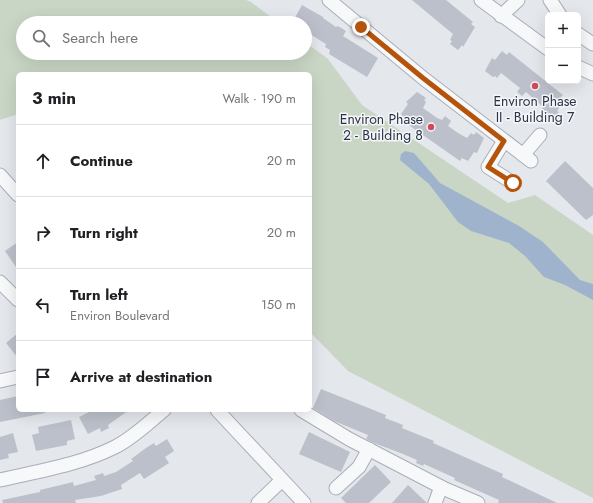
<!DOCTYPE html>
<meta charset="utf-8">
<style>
:root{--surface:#fff;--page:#f6f6f6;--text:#202124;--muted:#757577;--line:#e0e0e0}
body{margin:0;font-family:Jost,sans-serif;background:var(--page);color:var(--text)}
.controls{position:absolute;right:12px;top:12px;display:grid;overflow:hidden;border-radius:6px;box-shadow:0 4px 16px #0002}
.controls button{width:36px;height:36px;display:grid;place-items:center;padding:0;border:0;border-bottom:1px solid var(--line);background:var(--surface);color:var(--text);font:20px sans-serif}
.stop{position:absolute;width:12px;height:12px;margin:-9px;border:3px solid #b45309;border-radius:50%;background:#fff}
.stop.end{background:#b45309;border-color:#fff;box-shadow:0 1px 4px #0008}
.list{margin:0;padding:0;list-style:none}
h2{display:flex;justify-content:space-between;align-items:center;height:52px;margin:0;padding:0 16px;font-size:17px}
h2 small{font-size:13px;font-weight:400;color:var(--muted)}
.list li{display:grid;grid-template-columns:26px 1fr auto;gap:12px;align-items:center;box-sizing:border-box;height:72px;padding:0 16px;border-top:1px solid var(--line)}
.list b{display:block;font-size:15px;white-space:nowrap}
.list p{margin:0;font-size:13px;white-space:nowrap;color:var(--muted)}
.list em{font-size:13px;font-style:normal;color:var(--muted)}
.icon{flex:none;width:22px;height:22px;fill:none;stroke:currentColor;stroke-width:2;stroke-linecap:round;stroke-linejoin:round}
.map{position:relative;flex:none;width:593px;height:503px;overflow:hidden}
.search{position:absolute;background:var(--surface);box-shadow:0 4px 16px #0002;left:16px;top:16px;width:296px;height:44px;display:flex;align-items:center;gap:10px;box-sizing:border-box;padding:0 14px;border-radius:22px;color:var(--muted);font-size:15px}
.panel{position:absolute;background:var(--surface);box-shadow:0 4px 16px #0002;left:16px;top:72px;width:296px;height:340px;border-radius:6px}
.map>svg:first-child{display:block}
.green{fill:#c9d6c5}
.water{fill:#9fb4cc}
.building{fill:#bbc0ca}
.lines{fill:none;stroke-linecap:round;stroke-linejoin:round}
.minor-casing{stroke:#a9aeb7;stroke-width:15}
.minor{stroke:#f7f8fa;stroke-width:13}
.route{stroke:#b45309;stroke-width:5}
.poi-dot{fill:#d1495b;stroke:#f4f6f9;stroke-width:1.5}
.labels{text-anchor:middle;stroke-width:3;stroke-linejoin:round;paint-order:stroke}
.poi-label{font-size:14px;fill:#2b3445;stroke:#f4f6f9}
</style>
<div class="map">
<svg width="593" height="503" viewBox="0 0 593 503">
<rect width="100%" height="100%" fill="#e4e7ec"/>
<path class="green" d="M0,0H246L251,2L279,23H23V53H305V42L328,59L362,105L508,203L535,195L593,235V498L348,371L312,334L310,330V74H18V114L0,120Z"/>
<path class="water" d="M405,151L414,153L440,183L519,226L543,242L580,280L593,284V300L565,285L544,277L525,256L509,243L471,231L458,222L429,184L400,160L401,154Z"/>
<g class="building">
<path d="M412,0H446L473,22L471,24L475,27L463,47L462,45L458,50L450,44L452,41L450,40L453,34Z"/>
<path d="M302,5L323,17V18L336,27L338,26L346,31L343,36L378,58L367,77L329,54L330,50L325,47L326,44L305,31V23H292Z"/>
<path d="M502,51L507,55L509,52L563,95L560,98L564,101L557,111L559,112L553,120L552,119L549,123L540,116L542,114L540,112L543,107L526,92L522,96L517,92L520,88L515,84L501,73L497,78L495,76L493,77L485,71L492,58L495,60Z"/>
<path d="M417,92L426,98L424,100L426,102L423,108L437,118L442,120L445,116L451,121L448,126L458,133L467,138L471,133L474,135L476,132L484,138L477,153L474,152L468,161L462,158L460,161L403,121L405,118L401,114L408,104L406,102Z"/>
<path d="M565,161L593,188V215L586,220L546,181Z"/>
<path d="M18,242V270L5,251Z"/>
<path d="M18,333V358L6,343Z"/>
<path d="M321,389L386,415L385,418L403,425L402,428L434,441L433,443L503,474L502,477L557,503H498L499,500L454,480L455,478L424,464L423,466L416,463L417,460L403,454L374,443L366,439L368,435L334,421L313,408Z"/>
<path d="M18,396V410H44L45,413L0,422V400Z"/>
<path d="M93,410H129L108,425L109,428L101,432L100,428L88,434L79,417Z"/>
<path d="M71,420L75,439L67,441V445L36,451L32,435L39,433L38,427Z"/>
<path d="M309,432L350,452L341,472L299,454Z"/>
<path d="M13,433L18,452L8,454L9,458L0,460V437Z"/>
<path d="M167,439L174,451L165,457L169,463L144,479L140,473L121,485L122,489L101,496L75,500L76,503H3L2,500L40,492V490L65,484L73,482L74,486L96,480L94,476L103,473L104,476L116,472L133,461L131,459L146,448L154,443L156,446Z"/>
<path d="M375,465L391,482L369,503H346L341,498Z"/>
<path d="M408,485L427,503H392Z"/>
</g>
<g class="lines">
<defs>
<g id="minor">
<path d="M329,0L423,78L531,161"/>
<path d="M481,0L548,49"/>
<path d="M550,0L560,15"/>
<path d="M501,16L518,0"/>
<path d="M578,34L593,44"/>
<path d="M578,67L593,74"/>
<path d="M504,141L488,167L513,183"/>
<path d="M523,155L540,135"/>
<path d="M0,175L18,195"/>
<path d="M0,282L18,300"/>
<path d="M0,381L18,377"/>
<path d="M217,410L304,503"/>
<path d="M301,410L349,439L445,489L478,503"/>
<path d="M0,480C39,471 79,465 115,447C133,438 148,423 164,410"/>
<path d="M336,488L359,467L369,449"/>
<path d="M258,503L282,480"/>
<path d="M435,503L441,487"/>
</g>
</defs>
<use href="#minor" class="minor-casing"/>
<use href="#minor" class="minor"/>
</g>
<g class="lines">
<path class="route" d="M361,27L423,78L504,141L488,167L513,183"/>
</g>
<g class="poi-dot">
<circle cx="535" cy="86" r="4"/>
<circle cx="431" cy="127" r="4"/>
</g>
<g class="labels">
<g class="poi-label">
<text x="535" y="106">Environ Phase<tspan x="535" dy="16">II - Building 7</tspan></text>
<text x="423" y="124" text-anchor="end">Environ Phase<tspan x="423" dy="16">2 - Building 8</tspan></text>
</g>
</g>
</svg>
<div class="controls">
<button>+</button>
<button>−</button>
</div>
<div class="stop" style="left:513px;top:183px"></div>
<div class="stop end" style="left:361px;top:27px"></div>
<div class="search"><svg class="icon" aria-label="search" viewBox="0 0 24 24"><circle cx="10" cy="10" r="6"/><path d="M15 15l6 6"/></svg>Search here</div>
<section class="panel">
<h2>3 min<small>Walk · 190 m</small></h2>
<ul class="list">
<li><svg class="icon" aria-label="ahead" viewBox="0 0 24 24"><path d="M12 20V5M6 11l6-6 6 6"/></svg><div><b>Continue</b></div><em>20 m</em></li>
<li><svg class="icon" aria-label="right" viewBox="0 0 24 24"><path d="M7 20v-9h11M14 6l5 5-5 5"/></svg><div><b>Turn right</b></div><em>20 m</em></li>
<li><svg class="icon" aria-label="left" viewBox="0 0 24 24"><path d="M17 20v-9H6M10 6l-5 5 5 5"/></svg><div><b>Turn left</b><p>Environ Boulevard</p></div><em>150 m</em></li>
<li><svg class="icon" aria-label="arrive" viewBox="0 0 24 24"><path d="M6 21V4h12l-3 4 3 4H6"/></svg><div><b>Arrive at destination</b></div></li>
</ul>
</section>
</div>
